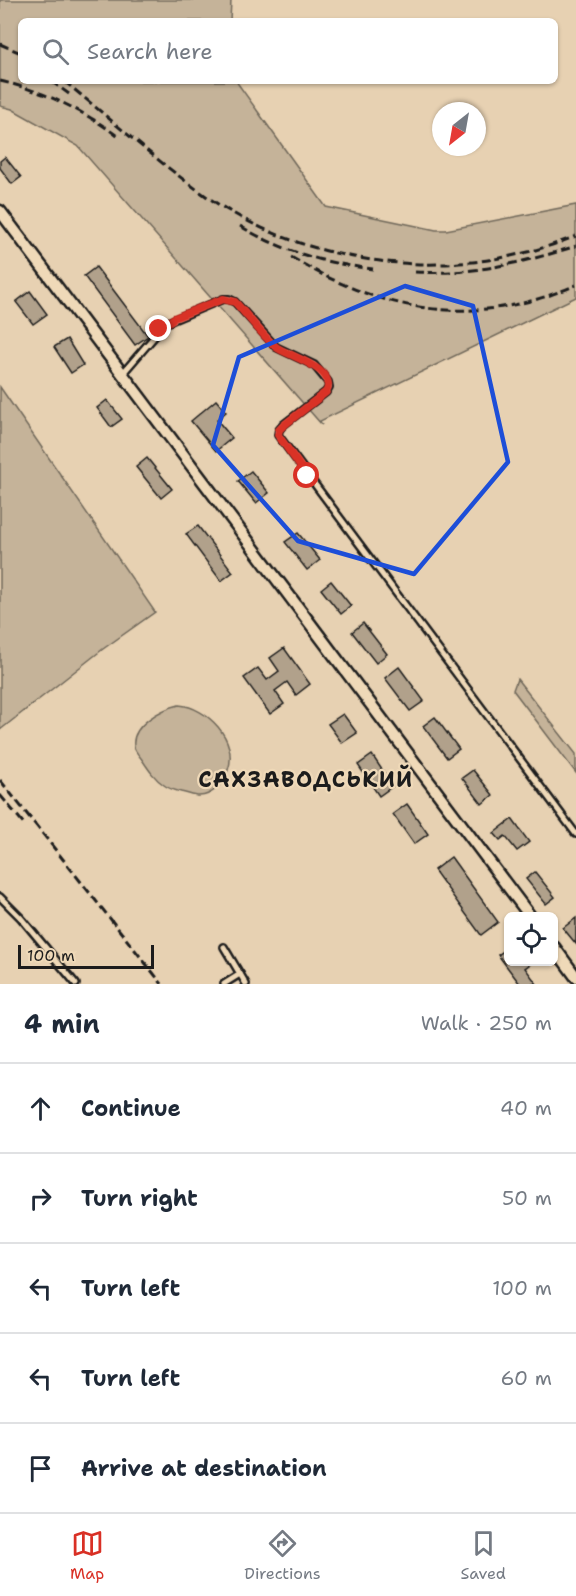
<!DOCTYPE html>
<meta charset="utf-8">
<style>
:root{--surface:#fff;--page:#f6f6f7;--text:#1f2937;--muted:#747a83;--line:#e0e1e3;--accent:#d93025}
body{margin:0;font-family:"Shantell Sans",sans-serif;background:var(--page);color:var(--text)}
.controls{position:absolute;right:18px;bottom:18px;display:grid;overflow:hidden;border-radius:9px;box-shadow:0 2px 4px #0004}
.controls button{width:54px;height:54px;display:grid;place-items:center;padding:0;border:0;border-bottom:2px solid var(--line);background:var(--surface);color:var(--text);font:30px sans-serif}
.compass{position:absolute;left:432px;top:102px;width:54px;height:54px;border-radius:50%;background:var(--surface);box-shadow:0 2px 4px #0004;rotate:211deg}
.scale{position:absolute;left:18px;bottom:15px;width:136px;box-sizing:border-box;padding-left:6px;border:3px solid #1c1c1c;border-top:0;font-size:16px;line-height:21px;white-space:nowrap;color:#1c1c1c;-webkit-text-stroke:4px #efd9b8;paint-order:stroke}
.stop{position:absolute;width:18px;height:18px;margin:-14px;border:4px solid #d93025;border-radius:50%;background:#fff}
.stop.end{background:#d93025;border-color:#fff;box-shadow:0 2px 6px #0008}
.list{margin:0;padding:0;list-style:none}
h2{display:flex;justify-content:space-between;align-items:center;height:78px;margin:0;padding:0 24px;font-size:26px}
h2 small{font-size:20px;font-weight:400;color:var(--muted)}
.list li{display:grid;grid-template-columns:39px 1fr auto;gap:18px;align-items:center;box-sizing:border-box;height:90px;padding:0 24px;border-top:2px solid var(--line)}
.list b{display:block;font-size:22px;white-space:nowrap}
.list em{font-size:20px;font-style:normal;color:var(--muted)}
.icon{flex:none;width:33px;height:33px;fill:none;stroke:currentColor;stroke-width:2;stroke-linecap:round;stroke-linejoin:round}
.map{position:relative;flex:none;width:576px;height:984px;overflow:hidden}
.search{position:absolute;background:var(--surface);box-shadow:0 2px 4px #0004;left:18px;right:18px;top:18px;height:66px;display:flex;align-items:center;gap:15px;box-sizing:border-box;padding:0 21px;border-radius:9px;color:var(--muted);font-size:22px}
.sheet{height:528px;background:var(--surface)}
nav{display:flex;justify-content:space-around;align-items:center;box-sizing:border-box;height:84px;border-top:2px solid var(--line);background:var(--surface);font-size:16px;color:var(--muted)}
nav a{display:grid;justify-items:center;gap:3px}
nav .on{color:var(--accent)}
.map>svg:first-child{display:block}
.green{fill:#c5b399;stroke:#70685a;stroke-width:1.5}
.building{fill:#b1a18b;stroke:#1c1c1c;stroke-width:1.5}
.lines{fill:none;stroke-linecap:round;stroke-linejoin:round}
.lane-casing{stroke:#1c1c1c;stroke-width:10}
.street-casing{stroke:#1c1c1c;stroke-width:15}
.lane{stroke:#efd9b8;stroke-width:5}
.street{stroke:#efd9b8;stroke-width:10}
.rail{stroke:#1c1c1c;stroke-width:3;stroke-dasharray:9 4.5;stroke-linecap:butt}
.route{stroke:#d93025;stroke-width:8}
.marked{fill:none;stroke:#1d4ed8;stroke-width:4.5;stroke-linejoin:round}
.labels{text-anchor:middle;stroke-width:4.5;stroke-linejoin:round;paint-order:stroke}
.district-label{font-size:22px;font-weight:bold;letter-spacing:1.5px;fill:#1c1c1c;stroke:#efd9b8}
</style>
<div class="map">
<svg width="576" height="984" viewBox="0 0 576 984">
<rect width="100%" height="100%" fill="#e7d1b2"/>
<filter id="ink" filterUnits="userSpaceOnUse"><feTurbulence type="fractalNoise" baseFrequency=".0167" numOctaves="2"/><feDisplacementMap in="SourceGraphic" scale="12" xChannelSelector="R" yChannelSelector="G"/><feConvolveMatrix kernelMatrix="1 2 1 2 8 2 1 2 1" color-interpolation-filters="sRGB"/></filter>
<g filter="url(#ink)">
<g class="green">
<path d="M0,0H231L230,21H21V81H236L326,207L436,230H446L576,205V297L320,421L322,425L78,146L12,109L0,106Z"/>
<path d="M0,387L155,612L103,649L0,730Z"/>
<path d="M517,679L576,754V773L513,690Z"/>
<path d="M179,705C207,707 239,740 228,770C224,782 213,796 199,796C194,796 187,793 181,792C175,790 169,789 164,785C155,779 149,770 143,761C140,756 134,751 134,746C131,725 162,709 179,705Z"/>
</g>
<g class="building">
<path d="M5,157L21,177L12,184L0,168V161Z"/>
<path d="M96,267L148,336L135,345L84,276Z"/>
<path d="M30,291L47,314L33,324L16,302Z"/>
<path d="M67,339L83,365L71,373L54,347Z"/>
<path d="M107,400L122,419L111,427L97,408Z"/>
<path d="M216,400L226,412L217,420L232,438L216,451L191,421Z"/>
<path d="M147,458L172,489L161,498L136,467Z"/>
<path d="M251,471L269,493L256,503L238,481Z"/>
<path d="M198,526L233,572L221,581L186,534Z"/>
<path d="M298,533L320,560L307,570L285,542Z"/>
<path d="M331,581L351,606L341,614L321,589Z"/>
<path d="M363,623L387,654L376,663L352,632Z"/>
<path d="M284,648L310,684L296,695L287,682L275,691L284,704L270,714L244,678L258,668L267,680L279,671L270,658Z"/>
<path d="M399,667L424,701L410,711L385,678Z"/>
<path d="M343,714L357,733L342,743L328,724Z"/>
<path d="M435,717L459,749L447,758L423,726Z"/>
<path d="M372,755L393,786L379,796L358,765Z"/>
<path d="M473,770L493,795L482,804L462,778Z"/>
<path d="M407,804L428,834L414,844L393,814Z"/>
<path d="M512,819L529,842L517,851L505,836L500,840L494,833Z"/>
<path d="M451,857L498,922L481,935L434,870Z"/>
<path d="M535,872L555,897L546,904L526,879Z"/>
<path d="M576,918V944L563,928Z"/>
<path d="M508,948V962H533L525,968L537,984H520L498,955Z"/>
</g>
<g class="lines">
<defs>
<g id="lane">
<path d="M123,373L166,323L223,299H229L235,302L276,347L314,365L328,382L329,387L326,392L283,425L279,430L278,435L576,834"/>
<path d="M0,897L21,918L76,984"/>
<path d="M224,947L246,984"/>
<path d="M224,984L240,974"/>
</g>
<g id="street">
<path d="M0,211L530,916"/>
<path d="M554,947L576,977"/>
</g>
</defs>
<use href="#lane" class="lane-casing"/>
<use href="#street" class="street-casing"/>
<use href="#lane" class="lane"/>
<use href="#street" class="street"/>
<g class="rail">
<path d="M0,44L21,53"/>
<path d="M0,81C44,91 85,111 120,138"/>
<path d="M51,81L69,94"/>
<path d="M64,81C111,119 156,161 206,196C310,269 458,285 576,236"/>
<path d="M240,226C284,252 323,263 373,269"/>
<path d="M291,257C383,313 475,329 576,285"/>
<path d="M415,272C471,275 523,263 576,246"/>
<path d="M0,780L162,984"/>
<path d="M0,795L25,825"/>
</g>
</g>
</g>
<g class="lines" filter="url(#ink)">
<path class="route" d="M159,329L174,318L223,299L235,302C248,316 261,334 276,347C288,356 339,369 326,392L283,426L279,430L278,435L307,476"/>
</g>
<path class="marked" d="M405,286L473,306L508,462L414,574L298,541L213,445L239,357Z"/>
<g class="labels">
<g class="district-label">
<text x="306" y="787">САХЗАВОДСЬКИЙ</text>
</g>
</g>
</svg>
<div class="controls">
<button><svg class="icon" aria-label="locate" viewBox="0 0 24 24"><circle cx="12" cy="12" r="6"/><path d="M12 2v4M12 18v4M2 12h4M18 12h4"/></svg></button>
</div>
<svg class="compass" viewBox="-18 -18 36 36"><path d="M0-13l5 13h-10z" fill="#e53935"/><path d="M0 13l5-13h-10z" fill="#747a83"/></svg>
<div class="scale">100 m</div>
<div class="stop" style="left:307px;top:476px"></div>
<div class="stop end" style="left:159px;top:329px"></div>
<div class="search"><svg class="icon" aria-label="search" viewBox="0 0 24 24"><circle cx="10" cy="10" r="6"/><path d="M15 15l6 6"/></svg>Search here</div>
</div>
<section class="sheet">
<h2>4 min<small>Walk · 250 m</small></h2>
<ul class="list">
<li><svg class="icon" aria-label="ahead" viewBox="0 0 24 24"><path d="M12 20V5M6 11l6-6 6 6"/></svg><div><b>Continue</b></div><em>40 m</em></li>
<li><svg class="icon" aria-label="right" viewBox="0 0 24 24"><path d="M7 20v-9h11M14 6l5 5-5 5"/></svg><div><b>Turn right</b></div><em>50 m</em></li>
<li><svg class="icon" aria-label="left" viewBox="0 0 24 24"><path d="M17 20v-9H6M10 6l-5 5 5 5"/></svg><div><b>Turn left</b></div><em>100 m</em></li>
<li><svg class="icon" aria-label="left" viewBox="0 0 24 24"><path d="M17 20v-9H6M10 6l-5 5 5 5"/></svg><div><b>Turn left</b></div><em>60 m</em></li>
<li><svg class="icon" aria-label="arrive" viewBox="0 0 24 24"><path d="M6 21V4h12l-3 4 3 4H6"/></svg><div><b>Arrive at destination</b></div></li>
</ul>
</section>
<nav>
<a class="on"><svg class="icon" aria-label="map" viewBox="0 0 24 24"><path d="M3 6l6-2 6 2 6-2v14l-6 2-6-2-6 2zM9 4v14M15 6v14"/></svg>Map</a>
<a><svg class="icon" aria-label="directions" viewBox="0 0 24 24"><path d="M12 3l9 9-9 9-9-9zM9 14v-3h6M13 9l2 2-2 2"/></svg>Directions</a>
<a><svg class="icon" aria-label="saved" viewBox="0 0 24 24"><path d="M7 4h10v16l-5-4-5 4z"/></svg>Saved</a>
</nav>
